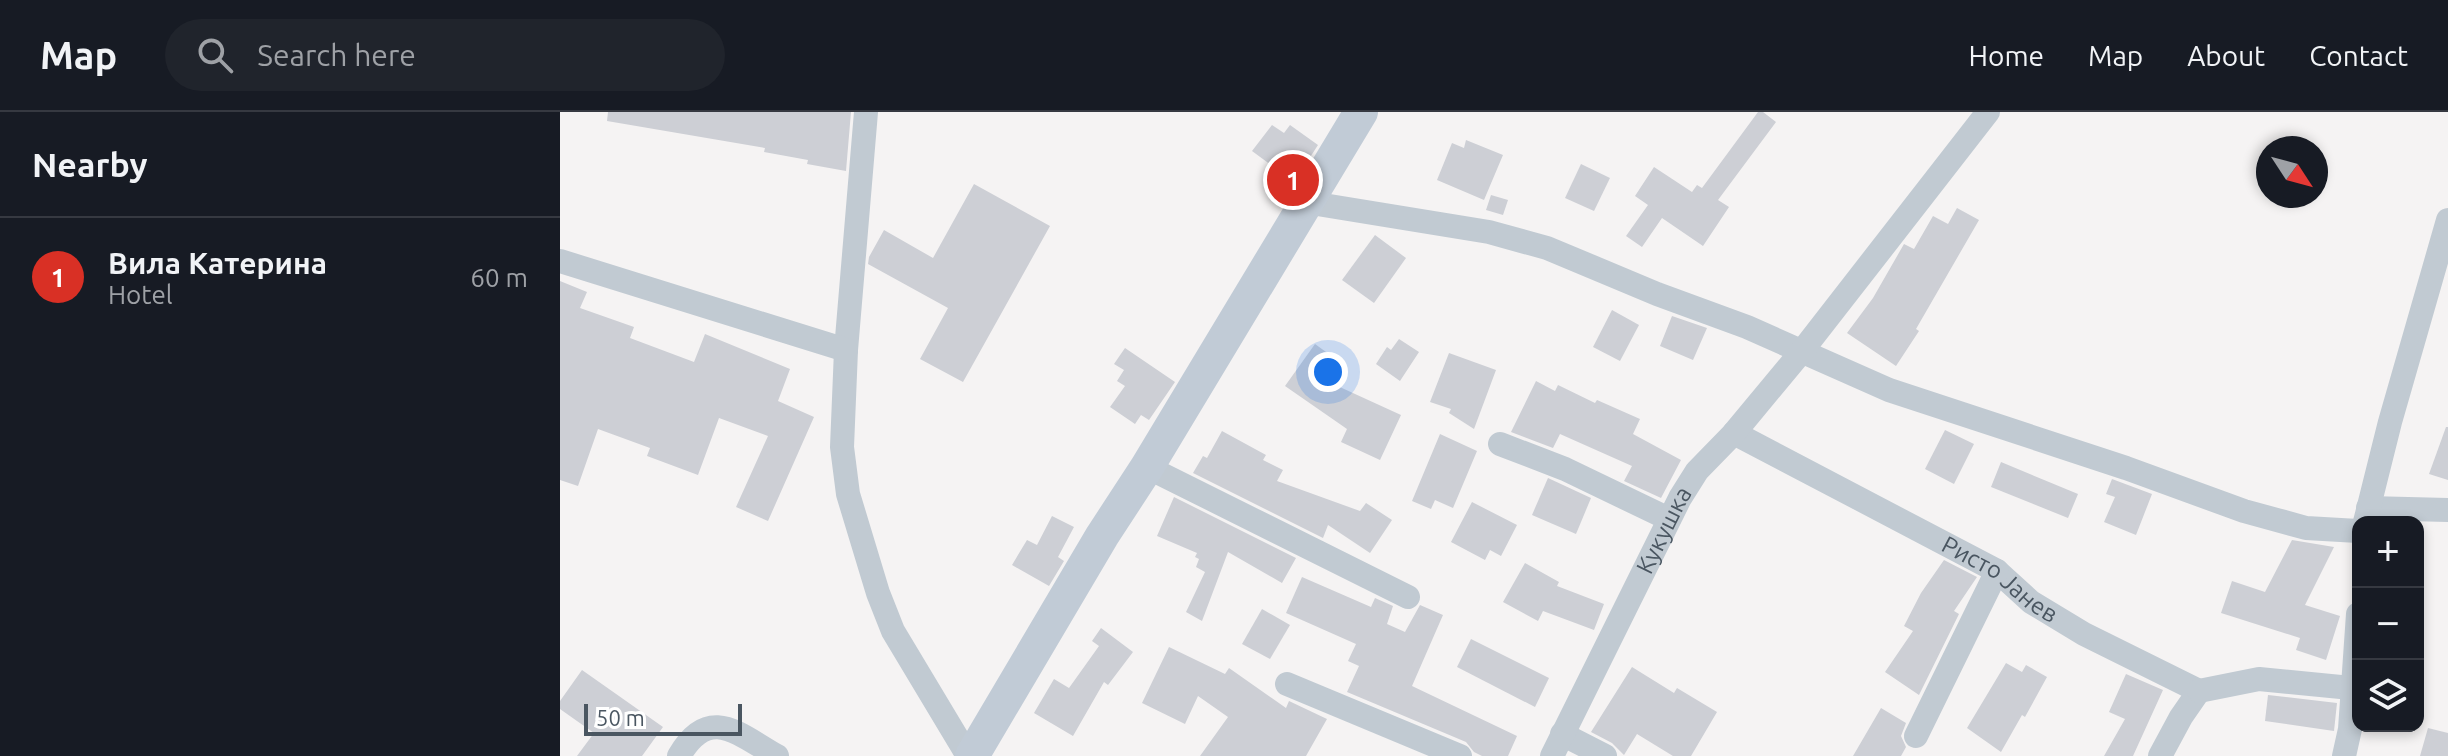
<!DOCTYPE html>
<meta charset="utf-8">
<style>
:root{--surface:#171b24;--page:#20242c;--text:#f1f3f6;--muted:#9ea1a6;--line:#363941;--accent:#d93025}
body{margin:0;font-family:Ubuntu,sans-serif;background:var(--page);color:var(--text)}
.controls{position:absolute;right:24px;bottom:24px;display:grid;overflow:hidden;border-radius:16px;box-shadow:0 4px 12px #0003}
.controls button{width:72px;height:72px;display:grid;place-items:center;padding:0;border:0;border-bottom:2px solid var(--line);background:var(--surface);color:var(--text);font:40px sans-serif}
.compass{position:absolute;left:1696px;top:24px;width:72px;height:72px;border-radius:50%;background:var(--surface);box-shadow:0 4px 12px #0003;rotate:126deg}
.scale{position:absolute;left:24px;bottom:20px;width:158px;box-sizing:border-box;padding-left:8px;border:4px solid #4a5661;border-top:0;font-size:22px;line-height:28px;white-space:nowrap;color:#4a5661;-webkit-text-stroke:6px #fff;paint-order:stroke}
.you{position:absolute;left:768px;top:260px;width:28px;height:28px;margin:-20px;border:6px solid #fff;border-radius:50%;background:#1a73e8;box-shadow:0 0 0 12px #1a73e833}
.badge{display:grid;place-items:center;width:52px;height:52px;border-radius:50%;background:var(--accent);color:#fff;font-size:26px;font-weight:700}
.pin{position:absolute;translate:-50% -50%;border:4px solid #fff;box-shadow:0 2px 8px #0006}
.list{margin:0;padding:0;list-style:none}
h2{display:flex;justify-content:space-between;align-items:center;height:104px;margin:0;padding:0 32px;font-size:34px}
h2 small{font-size:26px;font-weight:400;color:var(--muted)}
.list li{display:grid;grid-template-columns:52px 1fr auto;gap:24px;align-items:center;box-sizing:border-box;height:120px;padding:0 32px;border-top:2px solid var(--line)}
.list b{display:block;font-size:30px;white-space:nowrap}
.list p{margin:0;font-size:26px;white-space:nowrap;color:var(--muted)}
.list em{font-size:26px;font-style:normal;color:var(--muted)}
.icon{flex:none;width:44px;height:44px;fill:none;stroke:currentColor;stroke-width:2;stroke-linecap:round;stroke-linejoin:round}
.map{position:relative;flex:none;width:1888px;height:644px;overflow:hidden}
header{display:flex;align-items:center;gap:48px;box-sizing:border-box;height:112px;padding:0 40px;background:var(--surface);border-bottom:2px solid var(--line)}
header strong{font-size:38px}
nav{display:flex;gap:44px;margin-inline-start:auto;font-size:28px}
.search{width:560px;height:72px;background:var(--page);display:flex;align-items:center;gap:20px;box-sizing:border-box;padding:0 28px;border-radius:44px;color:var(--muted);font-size:30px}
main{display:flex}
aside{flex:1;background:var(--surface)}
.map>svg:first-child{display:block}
.building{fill:#cdcfd5}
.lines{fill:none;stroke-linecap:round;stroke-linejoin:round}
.street{stroke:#c1cad2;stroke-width:24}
.secondary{stroke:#c1cbd6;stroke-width:34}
.labels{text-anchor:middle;stroke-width:6;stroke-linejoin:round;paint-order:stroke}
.street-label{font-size:24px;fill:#4a5661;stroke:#fff}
</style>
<header>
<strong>Map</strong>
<div class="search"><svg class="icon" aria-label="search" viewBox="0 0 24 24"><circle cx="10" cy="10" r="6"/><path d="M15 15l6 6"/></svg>Search here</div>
<nav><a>Home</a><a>Map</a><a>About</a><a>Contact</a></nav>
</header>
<main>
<aside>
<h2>Nearby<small></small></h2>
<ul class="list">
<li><span class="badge">1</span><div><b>Вила Катерина</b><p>Hotel</p></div><em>60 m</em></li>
</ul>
</aside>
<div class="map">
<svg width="1888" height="644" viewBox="0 0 1888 644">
<rect width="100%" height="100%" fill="#f5f3f3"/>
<g class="building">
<path d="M48,0H291L286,59L247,52L248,48L204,40L205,36L47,9Z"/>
<path d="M1198,0H1203L1216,10L1158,88L1169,95L1143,134L1102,106L1082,135L1066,124L1088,93L1075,84L1094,55L1132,80L1137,73L1142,76Z"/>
<path d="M712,13L724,21L730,13L758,33L734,70L692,39Z"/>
<path d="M906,28L943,43L924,88L877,68L892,31L904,36Z"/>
<path d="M1021,52L1050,66L1034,99L1005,86Z"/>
<path d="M414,72L490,114L403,270L360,247L388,196L308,152L309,145L324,118L373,146Z"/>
<path d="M931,83L948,88L943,103L926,98Z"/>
<path d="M1397,96L1419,108L1356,217L1359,219L1336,254L1287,221L1313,186L1344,132L1354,137L1373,104L1388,112Z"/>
<path d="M815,123L846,146L814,191L782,168Z"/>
<path d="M0,169L27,180L20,196L74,215L70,226L134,250L145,222L230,257L218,289L254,305L208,409L176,395L208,324L159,306L138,363L87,344L90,336L38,317L18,374L0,368Z"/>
<path d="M1052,198L1079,213L1060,249L1033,235Z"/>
<path d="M1112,204L1147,216L1133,248L1100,234Z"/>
<path d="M839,227L859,240L840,269L816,252L827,235L831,238Z"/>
<path d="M755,232L784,253L771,271L841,303L820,348L781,330L787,317L725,274Z"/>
<path d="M565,236L615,270L589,308L581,303L575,312L550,295L565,274L557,269L564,258L554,252Z"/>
<path d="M889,241L936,258L914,317L889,301L891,297L870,290Z"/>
<path d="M976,269L995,279L998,273L1035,291L1037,288L1080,307L1073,322L1121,348L1101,386L1064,369L1072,354L1000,322L993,336L951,320Z"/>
<path d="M1886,315H1888V368L1869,362Z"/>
<path d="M1385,318L1414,332L1394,372L1365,357Z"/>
<path d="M662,319L706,343L703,348L723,358L717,369L800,399L806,391L832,408L810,441L768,413L763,426L633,361L643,344L647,346Z"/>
<path d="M880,322L917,339L893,396L875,388L871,397L852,389Z"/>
<path d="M1441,350L1518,382L1508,406L1431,375Z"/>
<path d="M988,366L1031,386L1016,422L972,403Z"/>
<path d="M1552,367L1592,382L1576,423L1544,410L1555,385L1546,382Z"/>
<path d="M614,385L736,446L722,471L668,440L642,509L626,500L645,460L636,455L639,447L635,445L637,441L597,424Z"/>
<path d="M912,390L957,413L941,444L930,438L925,448L891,430Z"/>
<path d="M492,404L514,415L498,445L504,449L489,474L452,453L467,428L477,433Z"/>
<path d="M1732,428L1774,435L1745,493L1780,504L1766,548L1736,538L1740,526L1661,501L1672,469L1705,480Z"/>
<path d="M1384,448L1417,465L1394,499L1399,502L1359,583L1325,560L1353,519L1344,514L1361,481Z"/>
<path d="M965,451L999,470L997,474L1044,492L1034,518L983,499L978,509L943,490Z"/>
<path d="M742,465L811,495L815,486L833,494L827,512L845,520L860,493L883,503L852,574L957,624L948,644H922L914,640L906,630L787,580L799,554L788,549L796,532L726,501Z"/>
<path d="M702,497L730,513L710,547L682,532Z"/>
<path d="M541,516L573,540L548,573L544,570L513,624L474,601L494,567L509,576L539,534L532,529Z"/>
<path d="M911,527L989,566L975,595L897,555Z"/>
<path d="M609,535L665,562L669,556L726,596L729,589L767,607L746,644H640L668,605L638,584L625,612L582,591Z"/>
<path d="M1446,551L1462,560L1466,553L1487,565L1465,605L1462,603L1441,640L1407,616Z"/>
<path d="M1072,555L1114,581L1117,576L1157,600L1131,644H1113L1077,622L1064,643L1052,631L1031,620Z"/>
<path d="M22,558L103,615L82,644H17L34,621L0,597V589Z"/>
<path d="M1566,562L1603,578L1573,644H1544L1565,607L1549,600Z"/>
<path d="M1708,583L1777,591L1774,619L1705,609Z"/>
<path d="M1321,596L1346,611L1341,624L1346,635L1341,644H1293Z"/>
<path d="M1868,616L1888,621V644H1860Z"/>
</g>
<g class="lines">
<g class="street">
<path d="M306,0L286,238L282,335L288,382L318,481L333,519L408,644"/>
<path d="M745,90L929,120L987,136L1097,182L1187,215L1329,278L1566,356L1684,399L1746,416L1798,419"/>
<path d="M0,149L286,238"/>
<path id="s1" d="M1174,321L1437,459L1471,490L1524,522L1639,579L1621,605L1600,644"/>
<path d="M940,332L1005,357L1109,407"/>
<path d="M587,355L848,485"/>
<path d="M1808,396L1888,398"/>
<path d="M1805,410L1830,310L1888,108"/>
<path d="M727,572L900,644"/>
<path d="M1639,579L1699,567L1791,576"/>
<path d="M1002,622L1045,644"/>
<path d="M1356,624L1437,459"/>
<path d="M119,644C149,592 178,622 217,644"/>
<path id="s2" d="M992,644L1120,386L1137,359L1174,321L1242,239L1428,0"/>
<path d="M1784,644L1790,617L1798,502"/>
</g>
<path class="secondary" d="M412,644L542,424L587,355L801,0"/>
</g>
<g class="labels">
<g class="street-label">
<text dy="8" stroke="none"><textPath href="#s2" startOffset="252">Кукушка</textPath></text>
<text dy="8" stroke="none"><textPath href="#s1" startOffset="304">Ристо Јанев</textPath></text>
</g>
</g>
</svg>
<div class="controls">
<button>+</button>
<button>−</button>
<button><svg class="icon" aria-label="layers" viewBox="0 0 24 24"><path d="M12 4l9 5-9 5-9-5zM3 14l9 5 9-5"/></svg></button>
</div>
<svg class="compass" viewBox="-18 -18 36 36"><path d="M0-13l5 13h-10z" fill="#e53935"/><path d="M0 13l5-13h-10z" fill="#9ea1a6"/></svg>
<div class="scale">50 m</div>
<div class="you"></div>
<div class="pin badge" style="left:733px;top:68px">1</div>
</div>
</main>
